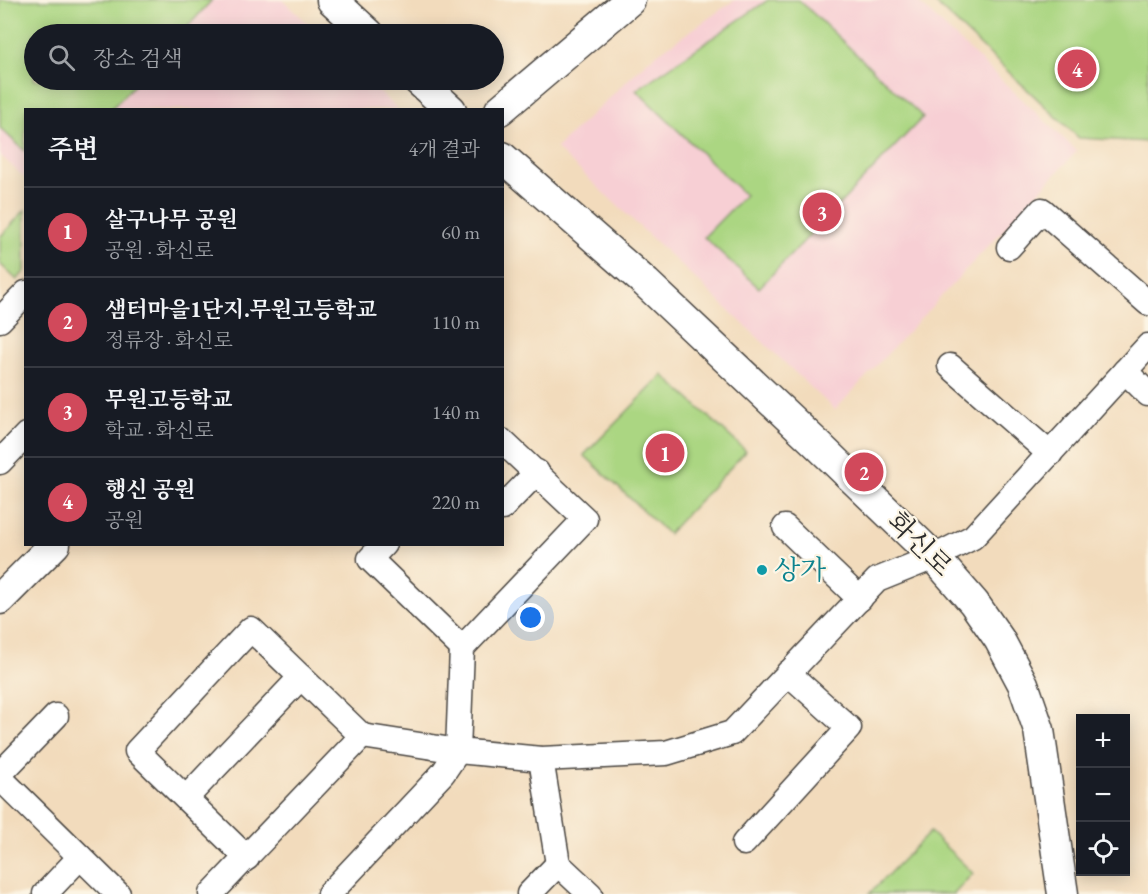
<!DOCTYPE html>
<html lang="ko">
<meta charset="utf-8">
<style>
:root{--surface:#171b24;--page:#20242c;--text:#f1f3f6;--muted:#9ea1a6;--line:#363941;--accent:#d1495b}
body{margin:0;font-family:"EB Garamond","Noto Serif KR",serif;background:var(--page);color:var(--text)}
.controls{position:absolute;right:18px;bottom:18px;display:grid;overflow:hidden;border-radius:0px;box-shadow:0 3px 15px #0003}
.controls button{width:54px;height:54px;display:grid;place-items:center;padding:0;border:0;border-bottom:2px solid var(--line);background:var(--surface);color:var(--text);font:30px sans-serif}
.you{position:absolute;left:531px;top:618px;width:21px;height:21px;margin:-15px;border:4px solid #fff;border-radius:50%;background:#1a73e8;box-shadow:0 0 0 9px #1a73e833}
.badge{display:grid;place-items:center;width:39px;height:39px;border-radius:50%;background:var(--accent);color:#fff;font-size:20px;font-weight:700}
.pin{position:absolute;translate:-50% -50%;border:3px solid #fff;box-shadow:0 2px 6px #0006}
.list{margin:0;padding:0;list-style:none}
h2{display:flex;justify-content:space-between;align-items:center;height:78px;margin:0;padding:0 24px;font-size:26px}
h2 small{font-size:20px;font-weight:400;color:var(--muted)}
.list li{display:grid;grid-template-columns:39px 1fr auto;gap:18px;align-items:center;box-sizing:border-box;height:90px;padding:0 24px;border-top:2px solid var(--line)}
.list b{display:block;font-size:22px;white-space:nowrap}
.list p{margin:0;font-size:20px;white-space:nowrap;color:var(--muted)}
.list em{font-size:20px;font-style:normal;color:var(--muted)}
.icon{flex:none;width:33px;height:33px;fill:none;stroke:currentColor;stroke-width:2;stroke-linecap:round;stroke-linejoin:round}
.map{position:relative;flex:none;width:1148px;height:894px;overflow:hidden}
.search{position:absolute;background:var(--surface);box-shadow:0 3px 15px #0003;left:24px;top:24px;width:480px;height:66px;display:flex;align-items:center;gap:15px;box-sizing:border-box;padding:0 21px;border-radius:33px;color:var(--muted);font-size:22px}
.panel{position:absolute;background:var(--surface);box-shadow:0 3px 15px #0003;left:24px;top:108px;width:480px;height:438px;border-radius:0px}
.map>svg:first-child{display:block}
.built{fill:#f7cfd4}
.green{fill:#abd682;stroke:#6b8056;stroke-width:1.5}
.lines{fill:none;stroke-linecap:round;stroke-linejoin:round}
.minor-casing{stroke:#494541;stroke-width:27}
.major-casing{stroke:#494541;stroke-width:33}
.minor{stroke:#fff;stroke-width:24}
.major{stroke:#fff;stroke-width:30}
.culture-dot{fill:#0f9aa8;stroke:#fcf5e5;stroke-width:2}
.labels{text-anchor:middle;stroke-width:4.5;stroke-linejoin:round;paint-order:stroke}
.street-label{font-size:27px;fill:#2b2b2b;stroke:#fcf5e5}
.culture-label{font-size:27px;fill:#0d838f;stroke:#fcf5e5;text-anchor:start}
</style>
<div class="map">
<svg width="1148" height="894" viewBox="0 0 1148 894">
<rect width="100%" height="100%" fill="#fcf5e5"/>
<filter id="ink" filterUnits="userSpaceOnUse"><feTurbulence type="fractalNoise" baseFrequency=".0167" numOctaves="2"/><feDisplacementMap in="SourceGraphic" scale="12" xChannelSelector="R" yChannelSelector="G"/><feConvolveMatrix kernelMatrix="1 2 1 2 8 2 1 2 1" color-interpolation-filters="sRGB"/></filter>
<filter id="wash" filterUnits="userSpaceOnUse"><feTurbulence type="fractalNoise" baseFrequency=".008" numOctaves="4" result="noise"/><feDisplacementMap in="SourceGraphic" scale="24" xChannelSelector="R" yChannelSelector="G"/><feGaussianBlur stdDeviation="1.35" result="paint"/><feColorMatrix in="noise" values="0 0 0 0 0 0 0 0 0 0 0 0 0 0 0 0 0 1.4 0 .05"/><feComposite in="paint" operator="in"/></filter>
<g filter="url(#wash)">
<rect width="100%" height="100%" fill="#f2dbbc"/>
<g class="built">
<path d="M0,0H283L319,34H34V80H366L398,109L26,110L25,178L0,155Z"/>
<path d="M735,0H916L1077,151L835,410L556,148L651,58Z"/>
</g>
<g class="green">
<path d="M0,0H212L181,34H34V80H139L111,109L26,110L25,151L0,128Z"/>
<path d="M768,0H799L923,117L759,288L704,237L745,195L636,90Z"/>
<path d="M932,0H1148V142L1079,138Z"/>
<path d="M25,210V271L17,280L0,264V237Z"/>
<path d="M663,375L746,451L668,534L584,455Z"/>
<path d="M930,832L973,873L954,894H869Z"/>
</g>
</g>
<g filter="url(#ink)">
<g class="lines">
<defs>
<g id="minor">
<path d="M1009,247L1042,210L1148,303"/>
<path d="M0,320L26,293"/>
<path d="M950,366L1050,454"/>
<path d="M1125,371L1148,394"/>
<path d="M0,462L26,435"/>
<path d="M502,508L537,472"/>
<path d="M785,527L860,599"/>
<path d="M384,544L370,559L462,648"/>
<path d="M541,759L558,864L590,894"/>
<path d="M0,774L56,716"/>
<path d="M0,778L118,894"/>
<path d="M186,798L301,677"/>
<path d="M744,843L849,728L788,673"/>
<path d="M247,858L137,751L251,629L362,736L458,751L541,759L666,753L732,733L877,580L934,557L973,537L1148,346"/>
<path d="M45,894L80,857"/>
<path d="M211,894L362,736"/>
<path d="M329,894L443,773L458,751L462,648L585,519L502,441"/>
<path d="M529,894L558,864"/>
</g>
<g id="major">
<path d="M332,0L369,34"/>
<path d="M418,80L451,110"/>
<path d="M500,110L630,0"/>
<path d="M502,157L646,283L819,446L934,557L974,603L999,639L1023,684L1039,730L1063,894"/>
<path d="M0,599L55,544"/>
</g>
</defs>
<use href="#minor" class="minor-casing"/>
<use href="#major" class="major-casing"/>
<use href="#minor" class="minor"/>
<use href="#major" class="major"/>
</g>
</g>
<circle class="culture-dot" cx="762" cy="570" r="6"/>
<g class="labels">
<g class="street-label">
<text transform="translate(920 544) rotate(45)" y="9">화신로</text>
</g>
<g class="culture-label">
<text x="774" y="579">상가</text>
</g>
</g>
</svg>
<div class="controls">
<button>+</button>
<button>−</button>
<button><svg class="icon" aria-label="locate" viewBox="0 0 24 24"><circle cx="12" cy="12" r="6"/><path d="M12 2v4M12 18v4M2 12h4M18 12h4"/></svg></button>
</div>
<div class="you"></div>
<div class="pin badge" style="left:665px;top:453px">1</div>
<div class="pin badge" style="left:864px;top:472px">2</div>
<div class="pin badge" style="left:822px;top:212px">3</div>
<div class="pin badge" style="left:1077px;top:69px">4</div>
<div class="search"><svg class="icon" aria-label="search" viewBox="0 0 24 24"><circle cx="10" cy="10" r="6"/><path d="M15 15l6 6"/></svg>장소 검색</div>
<section class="panel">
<h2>주변<small>4개 결과</small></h2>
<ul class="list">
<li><span class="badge">1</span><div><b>살구나무 공원</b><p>공원 · 화신로</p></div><em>60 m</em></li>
<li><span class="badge">2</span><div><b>샘터마을1단지.무원고등학교</b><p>정류장 · 화신로</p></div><em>110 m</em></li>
<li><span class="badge">3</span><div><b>무원고등학교</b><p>학교 · 화신로</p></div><em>140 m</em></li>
<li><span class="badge">4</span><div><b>행신 공원</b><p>공원</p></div><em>220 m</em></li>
</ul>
</section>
</div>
